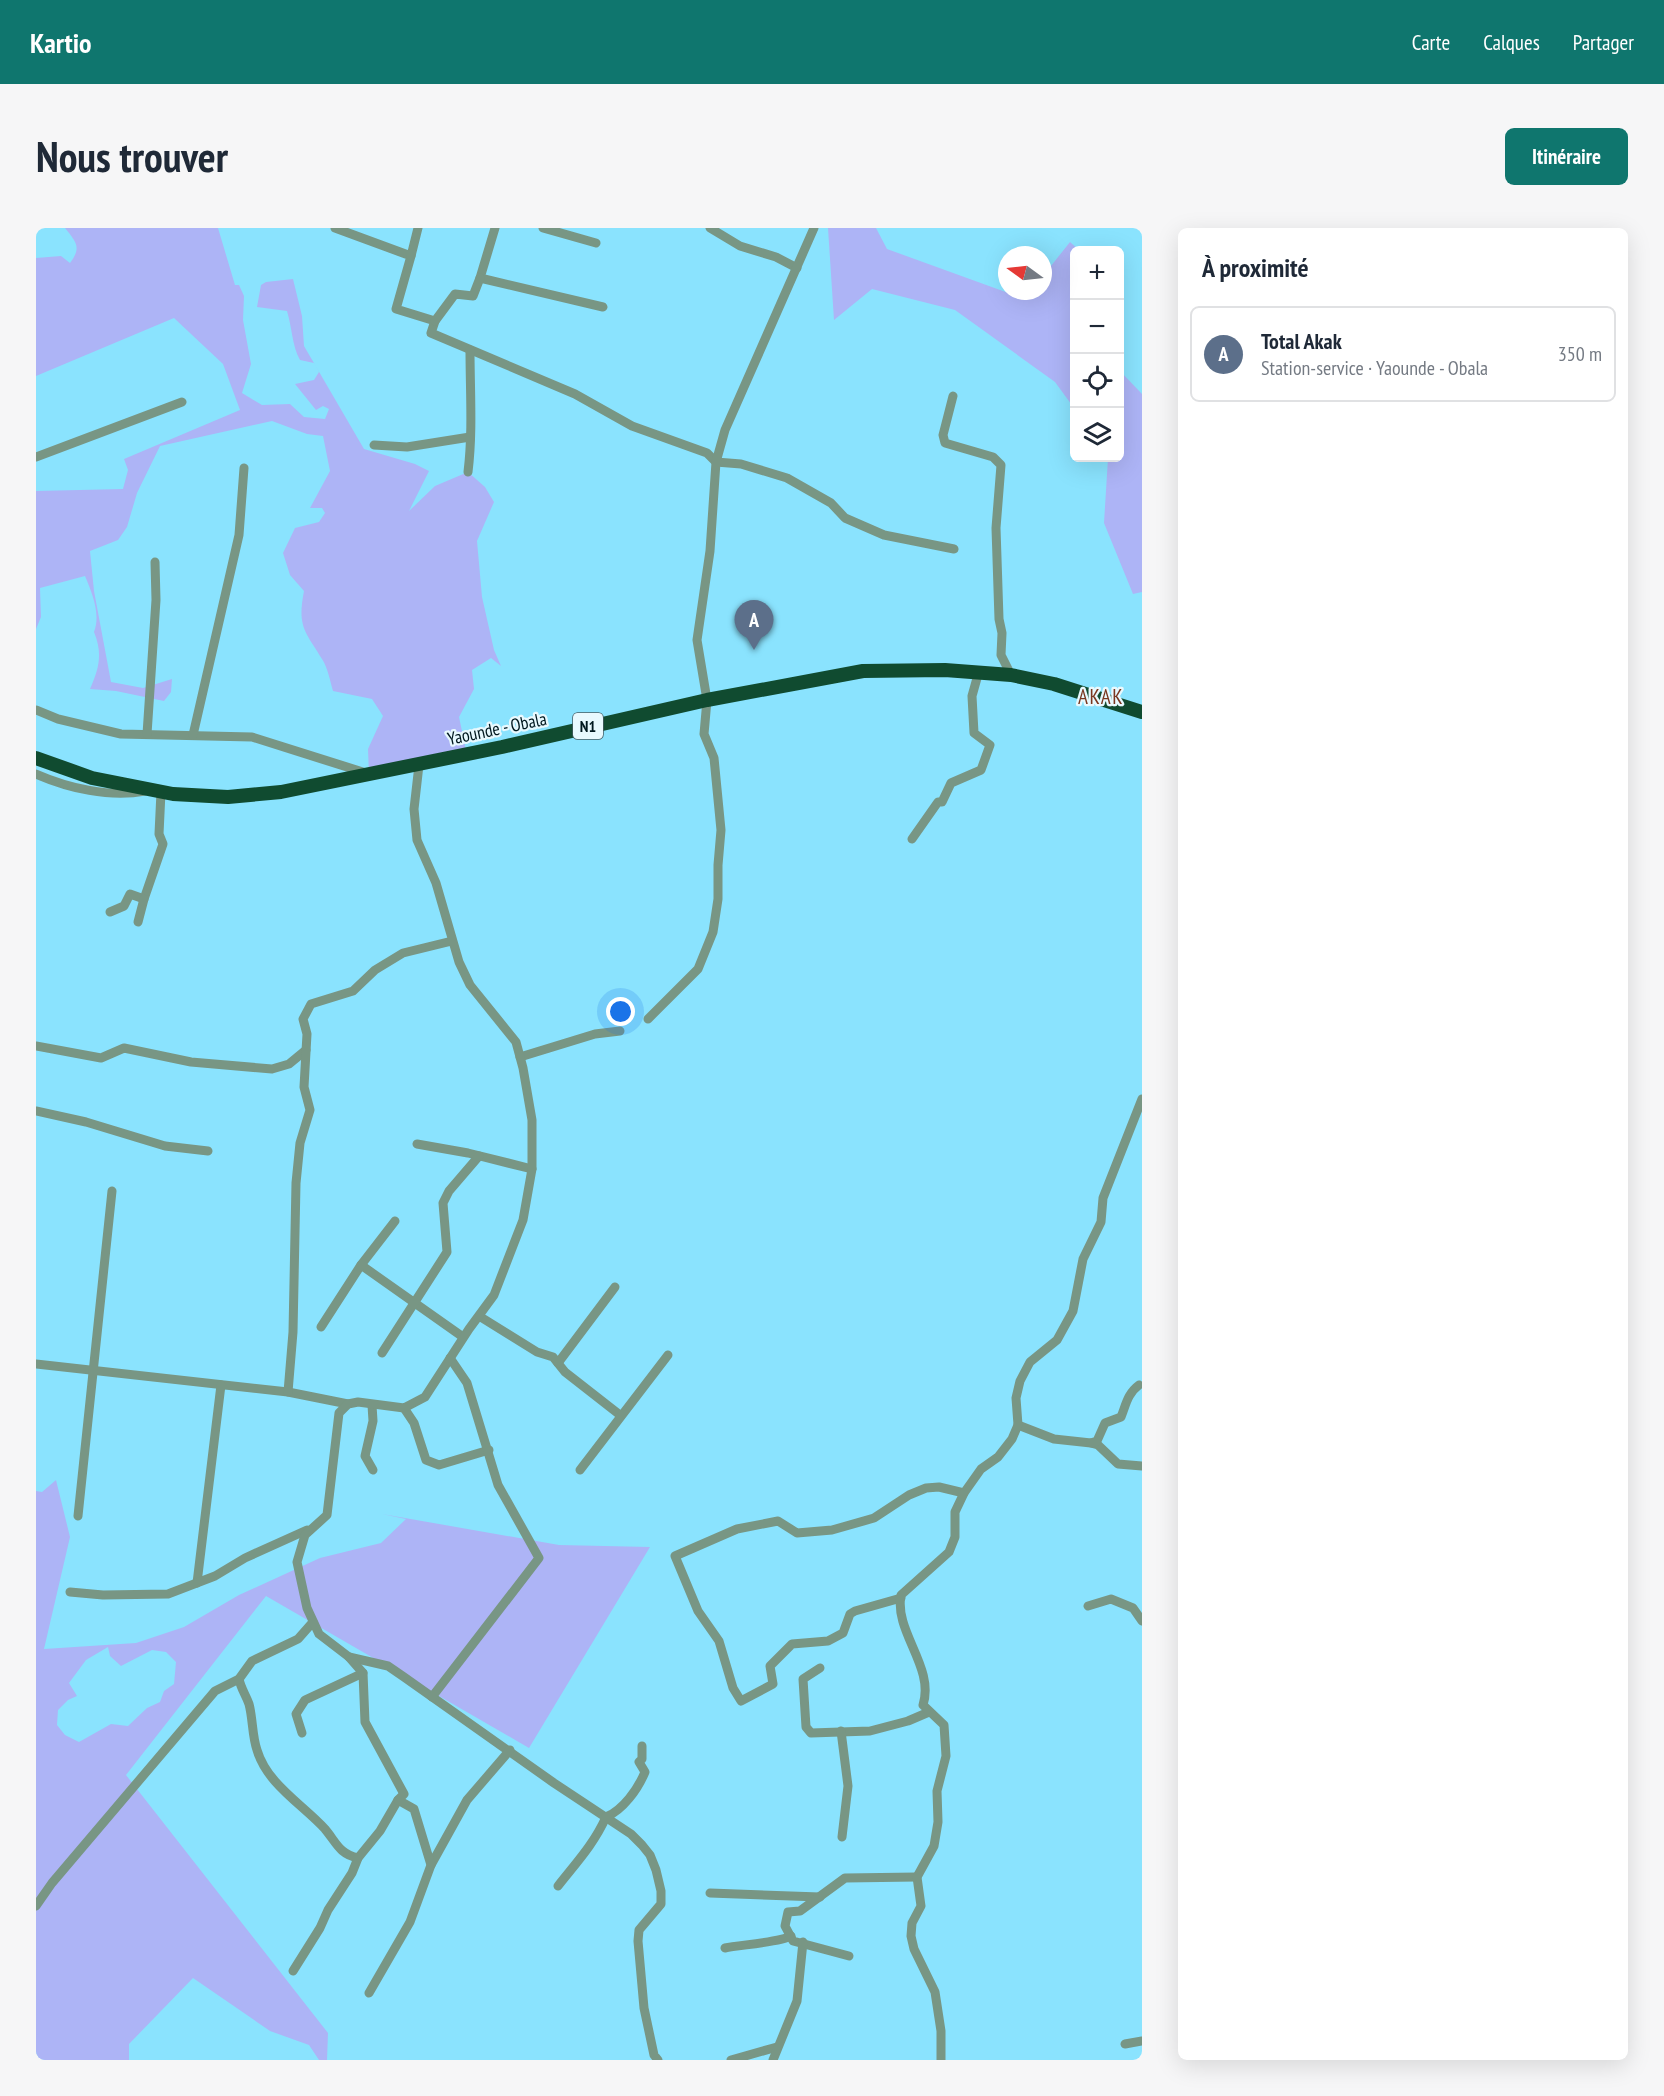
<!DOCTYPE html>
<html lang="fr">
<meta charset="utf-8">
<style>
:root{--surface:#fff;--page:#f6f6f7;--text:#1f2937;--muted:#747a83;--line:#e0e1e3;--accent:#0f766e}
body{margin:0;font-family:"PT Sans Narrow",sans-serif;background:var(--page);color:var(--text)}
.controls{position:absolute;right:18px;top:18px;display:grid;overflow:hidden;border-radius:9px;box-shadow:0 6px 24px #0002}
.controls button{width:54px;height:54px;display:grid;place-items:center;padding:0;border:0;border-bottom:2px solid var(--line);background:var(--surface);color:var(--text);font:30px sans-serif}
.compass{position:absolute;left:962px;top:18px;width:54px;height:54px;border-radius:50%;background:var(--surface);box-shadow:0 6px 24px #0002;rotate:285deg}
.you{position:absolute;left:585px;top:784px;width:21px;height:21px;margin:-15px;border:4px solid #fff;border-radius:50%;background:#1a73e8;box-shadow:0 0 0 9px #1a73e833}
.badge{display:grid;place-items:center;width:39px;height:39px;border-radius:50%;background:var(--accent);color:#fff;font-size:20px;font-weight:700}
.pin{position:absolute;translate:-50% -50px;filter:drop-shadow(0 2px 3px #0008)}
.pin::after{content:'';position:absolute;top:32px;width:21px;height:18px;background:inherit;clip-path:polygon(0 0,100% 0,50% 100%)}
.list{margin:0;padding:0;list-style:none}
h2{display:flex;justify-content:space-between;align-items:center;height:78px;margin:0;padding:0 24px;font-size:26px}
h2 small{font-size:20px;font-weight:400;color:var(--muted)}
.list li{display:grid;grid-template-columns:39px 1fr auto;gap:18px;align-items:center;box-sizing:border-box;height:96px;margin:0 12px 12px;padding:0 12px;border:2px solid var(--line);border-radius:9px}
.list b{display:block;font-size:22px;white-space:nowrap}
.list p{margin:0;font-size:20px;white-space:nowrap;color:var(--muted)}
.list em{font-size:20px;font-style:normal;color:var(--muted)}
.icon{flex:none;width:33px;height:33px;fill:none;stroke:currentColor;stroke-width:2;stroke-linecap:round;stroke-linejoin:round}
.map{position:relative;flex:none;width:1106px;height:1832px;overflow:hidden;border-radius:9px}
header{display:flex;align-items:center;gap:36px;box-sizing:border-box;height:84px;padding:0 30px;background:var(--accent);color:#fff}
header strong{font-size:28px}
nav{display:flex;gap:33px;margin-inline-start:auto;font-size:21px}
.intro{display:flex;align-items:center;justify-content:space-between;box-sizing:border-box;height:144px;padding:0 36px}
h1{margin:0;font-size:42px}
.button{padding:15px 27px;border-radius:9px;background:var(--accent);color:#fff;font-size:21px;font-weight:700}
main{display:flex;gap:36px;padding:0 36px}
aside{flex:1;background:var(--surface);border-radius:9px;box-shadow:0 6px 24px #0002}
.map>svg:first-child{display:block}
.green{fill:#adb4f6;fill-rule:evenodd}
.lines{fill:none;stroke-linecap:round;stroke-linejoin:round}
.minor{stroke:#789684;stroke-width:9}
.highway{stroke:#104b30;stroke-width:14}
.labels{text-anchor:middle;stroke-width:4.5;stroke-linejoin:round;paint-order:stroke}
.shield{fill:#e8f9fe;stroke:#465c62;stroke-width:1.5}
.shield-label{font-size:16px;font-weight:bold;fill:#00181f}
.street-label{font-size:18px;fill:#00181f;stroke:#e8f9fe}
.quarter-label{font-size:21px;letter-spacing:1.5px;fill:#7a3720;stroke:#e8f9fe}
</style>
<header>
<strong>Kartio</strong>
<nav><a>Carte</a><a>Calques</a><a>Partager</a></nav>
</header>
<div class="intro"><h1>Nous trouver</h1><a class="button">Itinéraire</a></div>
<main>
<div class="map">
<svg width="1106" height="1832" viewBox="0 0 1106 1832">
<rect width="100%" height="100%" fill="#8ae3fe"/>
<g class="green">
<path d="M29,0H182L199,57H203L208,68L207,92L215,136L206,165L226,177L254,176L268,189L289,191L293,181L287,178L280,182L259,156L278,152L283,144L278,135L264,132C256,118 256,99 251,83L221,79L225,57L230,54L257,51L266,88L268,118L328,221L379,236L393,243L373,283L399,258L432,244L449,259L458,274L441,313L446,369L458,422L465,438L455,430L436,442L438,461L423,489L431,527L333,546L332,521L347,488L336,471L297,463C294,453 292,440 286,431C269,403 261,399 268,363L254,347L247,325L259,300L283,294L289,285L286,280H274L294,243L287,208L271,206L236,193L124,218L101,265L91,299L82,312L54,323L58,363L75,454L107,460L136,451L135,464L128,473L80,463L54,461C63,440 67,426 58,404C65,386 56,365 49,348L4,360L5,389L0,401V263L87,261L92,242L88,231L204,182L187,136L138,90L0,148V30L25,28L34,35C46,19 40,14 29,0Z"/>
<path d="M792,0H840L851,21L989,71L995,63H1007V48L1034,14L1043,22H1038V180L1019,154L919,82L836,61L798,92Z"/>
<path d="M1084,143L1106,166V364L1097,366L1068,295L1072,230H1084Z"/>
<path d="M20,1252L34,1309L8,1421L100,1415L148,1399L203,1367L284,1330L345,1315L370,1291L346,1286L523,1317L614,1319L493,1520L230,1368L90,1547L292,1805L291,1832H283L273,1817L234,1803L157,1750L93,1816V1832H0V1263L6,1264ZM72,1419L74,1428L85,1438L116,1422L130,1424L140,1434L138,1456L128,1463L124,1474L111,1480L92,1498L75,1496L43,1514L29,1507L21,1497L22,1482L32,1472L41,1468L33,1455L50,1432Z"/>
</g>
<g class="lines">
<g class="minor">
<path d="M299,0L375,28L360,81L399,93L395,105L539,166L596,198L671,225L680,234L705,236L751,250L795,275L809,290L848,307L918,321"/>
<path d="M459,0L444,50L567,79"/>
<path d="M507,0L560,15"/>
<path d="M674,0L704,18L740,29L761,40"/>
<path d="M375,28L382,0"/>
<path d="M399,93L419,66L437,68L444,50"/>
<path d="M917,168L907,207L909,215L957,229L965,237L960,300L963,391L966,405L965,427L975,447"/>
<path d="M338,217L371,219L434,209"/>
<path d="M0,229L146,174"/>
<path d="M432,244C437,203 434,163 434,122"/>
<path d="M0,482L22,491L85,506L216,509L330,545"/>
<path d="M111,506L120,372L119,334"/>
<path d="M157,507L203,307L208,240"/>
<path d="M0,546C32,560 74,570 109,563"/>
<path d="M876,611L902,574H906L915,555L945,542L954,517L938,505L936,468L943,443"/>
<path d="M74,684L88,678L94,666L108,671L127,616L123,606L125,564"/>
<path d="M102,694L108,671"/>
<path d="M612,791L662,741L677,704L682,671V637L685,602L678,530L668,506L671,472L661,412L674,323L680,234L689,202L778,0"/>
<path d="M0,818L65,830L88,820L155,834L236,841L253,836L270,822"/>
<path d="M484,829L559,806L584,803"/>
<path d="M0,883L50,894L129,918L172,923"/>
<path d="M381,916L432,925L496,941"/>
<path d="M325,1037L427,1109"/>
<path d="M443,1088L501,1124L517,1129L529,1144L584,1187"/>
<path d="M285,1099L325,1037L359,993"/>
<path d="M346,1125L411,1024L407,975L413,963L443,928"/>
<path d="M522,1135L579,1059"/>
<path d="M0,1136L252,1164L312,1176"/>
<path d="M252,1164L257,1104L260,955L264,915L274,882L268,859L271,806L267,791L275,776L317,763L339,742L367,725L416,713"/>
<path d="M336,1177L337,1193L329,1228L337,1242"/>
<path d="M368,1180L378,1195L390,1232L403,1237L453,1222"/>
<path d="M982,1197L1018,1211L1055,1215L1062,1217L1082,1236L1106,1238"/>
<path d="M1055,1215L1061,1213L1069,1195L1085,1189C1090,1177 1091,1166 1103,1157"/>
<path d="M544,1242L632,1127"/>
<path d="M42,1288L76,963"/>
<path d="M161,1355L185,1157"/>
<path d="M34,1364L67,1367L132,1366L179,1348L209,1330L271,1302"/>
<path d="M865,1370L819,1383L814,1386L807,1405L792,1413L756,1416L734,1438L737,1456L705,1473L697,1460L683,1413L662,1383L639,1328L701,1301L742,1293L761,1305L796,1302L838,1290L873,1267L890,1260L903,1259L928,1265"/>
<path d="M1052,1378L1075,1371L1097,1380L1106,1393"/>
<path d="M313,1429L352,1438L368,1449L518,1555L595,1606L606,1617L614,1627L620,1642L625,1663V1676L603,1702L602,1713L608,1780L618,1827L622,1832"/>
<path d="M784,1440L767,1451L770,1499L775,1505L834,1503L872,1493L893,1484"/>
<path d="M203,1451C205,1461 210,1467 213,1476C217,1491 216,1508 221,1522C231,1556 266,1576 289,1601C300,1614 303,1626 322,1630"/>
<path d="M396,1469L503,1330L462,1257L431,1155L414,1130"/>
<path d="M805,1503L812,1558L806,1609"/>
<path d="M266,1505L260,1486L269,1472L327,1445"/>
<path d="M395,1637L431,1572L474,1522"/>
<path d="M522,1658C540,1635 558,1616 570,1589C587,1582 602,1561 609,1544L603,1534L606,1531V1518"/>
<path d="M674,1665L784,1669"/>
<path d="M0,1678L16,1655L179,1463L203,1451L216,1433L262,1411L277,1394"/>
<path d="M689,1720C703,1717 746,1714 755,1708"/>
<path d="M813,1728L757,1713L749,1698L752,1684L764,1683L809,1650L881,1649"/>
<path d="M257,1743L284,1700L292,1682L316,1645L322,1630L344,1603L362,1572"/>
<path d="M333,1765L374,1694L395,1637L378,1581L362,1572L368,1566L329,1494L327,1445L313,1429L283,1406L271,1380L261,1334L269,1307L291,1287L303,1185L312,1176L322,1174L368,1180L389,1169L433,1101L458,1067L487,992L496,941V892L487,840L480,814L434,757L423,734L400,655L381,612L378,581L383,537"/>
<path d="M1089,1816L1106,1813"/>
<path d="M695,1832L741,1819"/>
<path d="M737,1832L761,1773L767,1714"/>
<path d="M905,1832V1803L899,1764L878,1721L875,1708L876,1695L885,1678L881,1649L898,1618L902,1594L901,1563L910,1528L908,1497L887,1477C899,1439 858,1404 865,1367L913,1324L919,1309V1284L928,1265L945,1241L962,1229L976,1211L982,1197L980,1170L984,1153L994,1134L1021,1112L1037,1083L1047,1031L1065,994L1067,970L1106,871"/>
</g>
<path class="highway" d="M0,530L56,550L137,566L192,569L245,564L466,519L671,472L827,443L909,442L975,447L1018,456L1106,484"/>
</g>
<g class="labels">
<rect class="shield" x="537" y="485" width="30" height="26" rx="4.5"/>
<g class="shield-label">
<text x="552" y="504">N1</text>
</g>
<g class="street-label">
<text transform="translate(461 501) rotate(-12)" y="6">Yaounde - Obala</text>
</g>
<g class="quarter-label">
<text x="1065" y="476">AKAK</text>
</g>
</g>
</svg>
<div class="controls">
<button>+</button>
<button>−</button>
<button><svg class="icon" aria-label="locate" viewBox="0 0 24 24"><circle cx="12" cy="12" r="6"/><path d="M12 2v4M12 18v4M2 12h4M18 12h4"/></svg></button>
<button><svg class="icon" aria-label="layers" viewBox="0 0 24 24"><path d="M12 4l9 5-9 5-9-5zM3 14l9 5 9-5"/></svg></button>
</div>
<svg class="compass" viewBox="-18 -18 36 36"><path d="M0-13l5 13h-10z" fill="#e53935"/><path d="M0 13l5-13h-10z" fill="#747a83"/></svg>
<div class="you"></div>
<div class="pin badge" style="left:718px;top:422px;background:#5c6f8a">A</div>
</div>
<aside>
<h2>À proximité<small></small></h2>
<ul class="list">
<li><span class="badge" style="background:#5c6f8a">A</span><div><b>Total Akak</b><p>Station-service · Yaounde - Obala</p></div><em>350 m</em></li>
</ul>
</aside>
</main>
